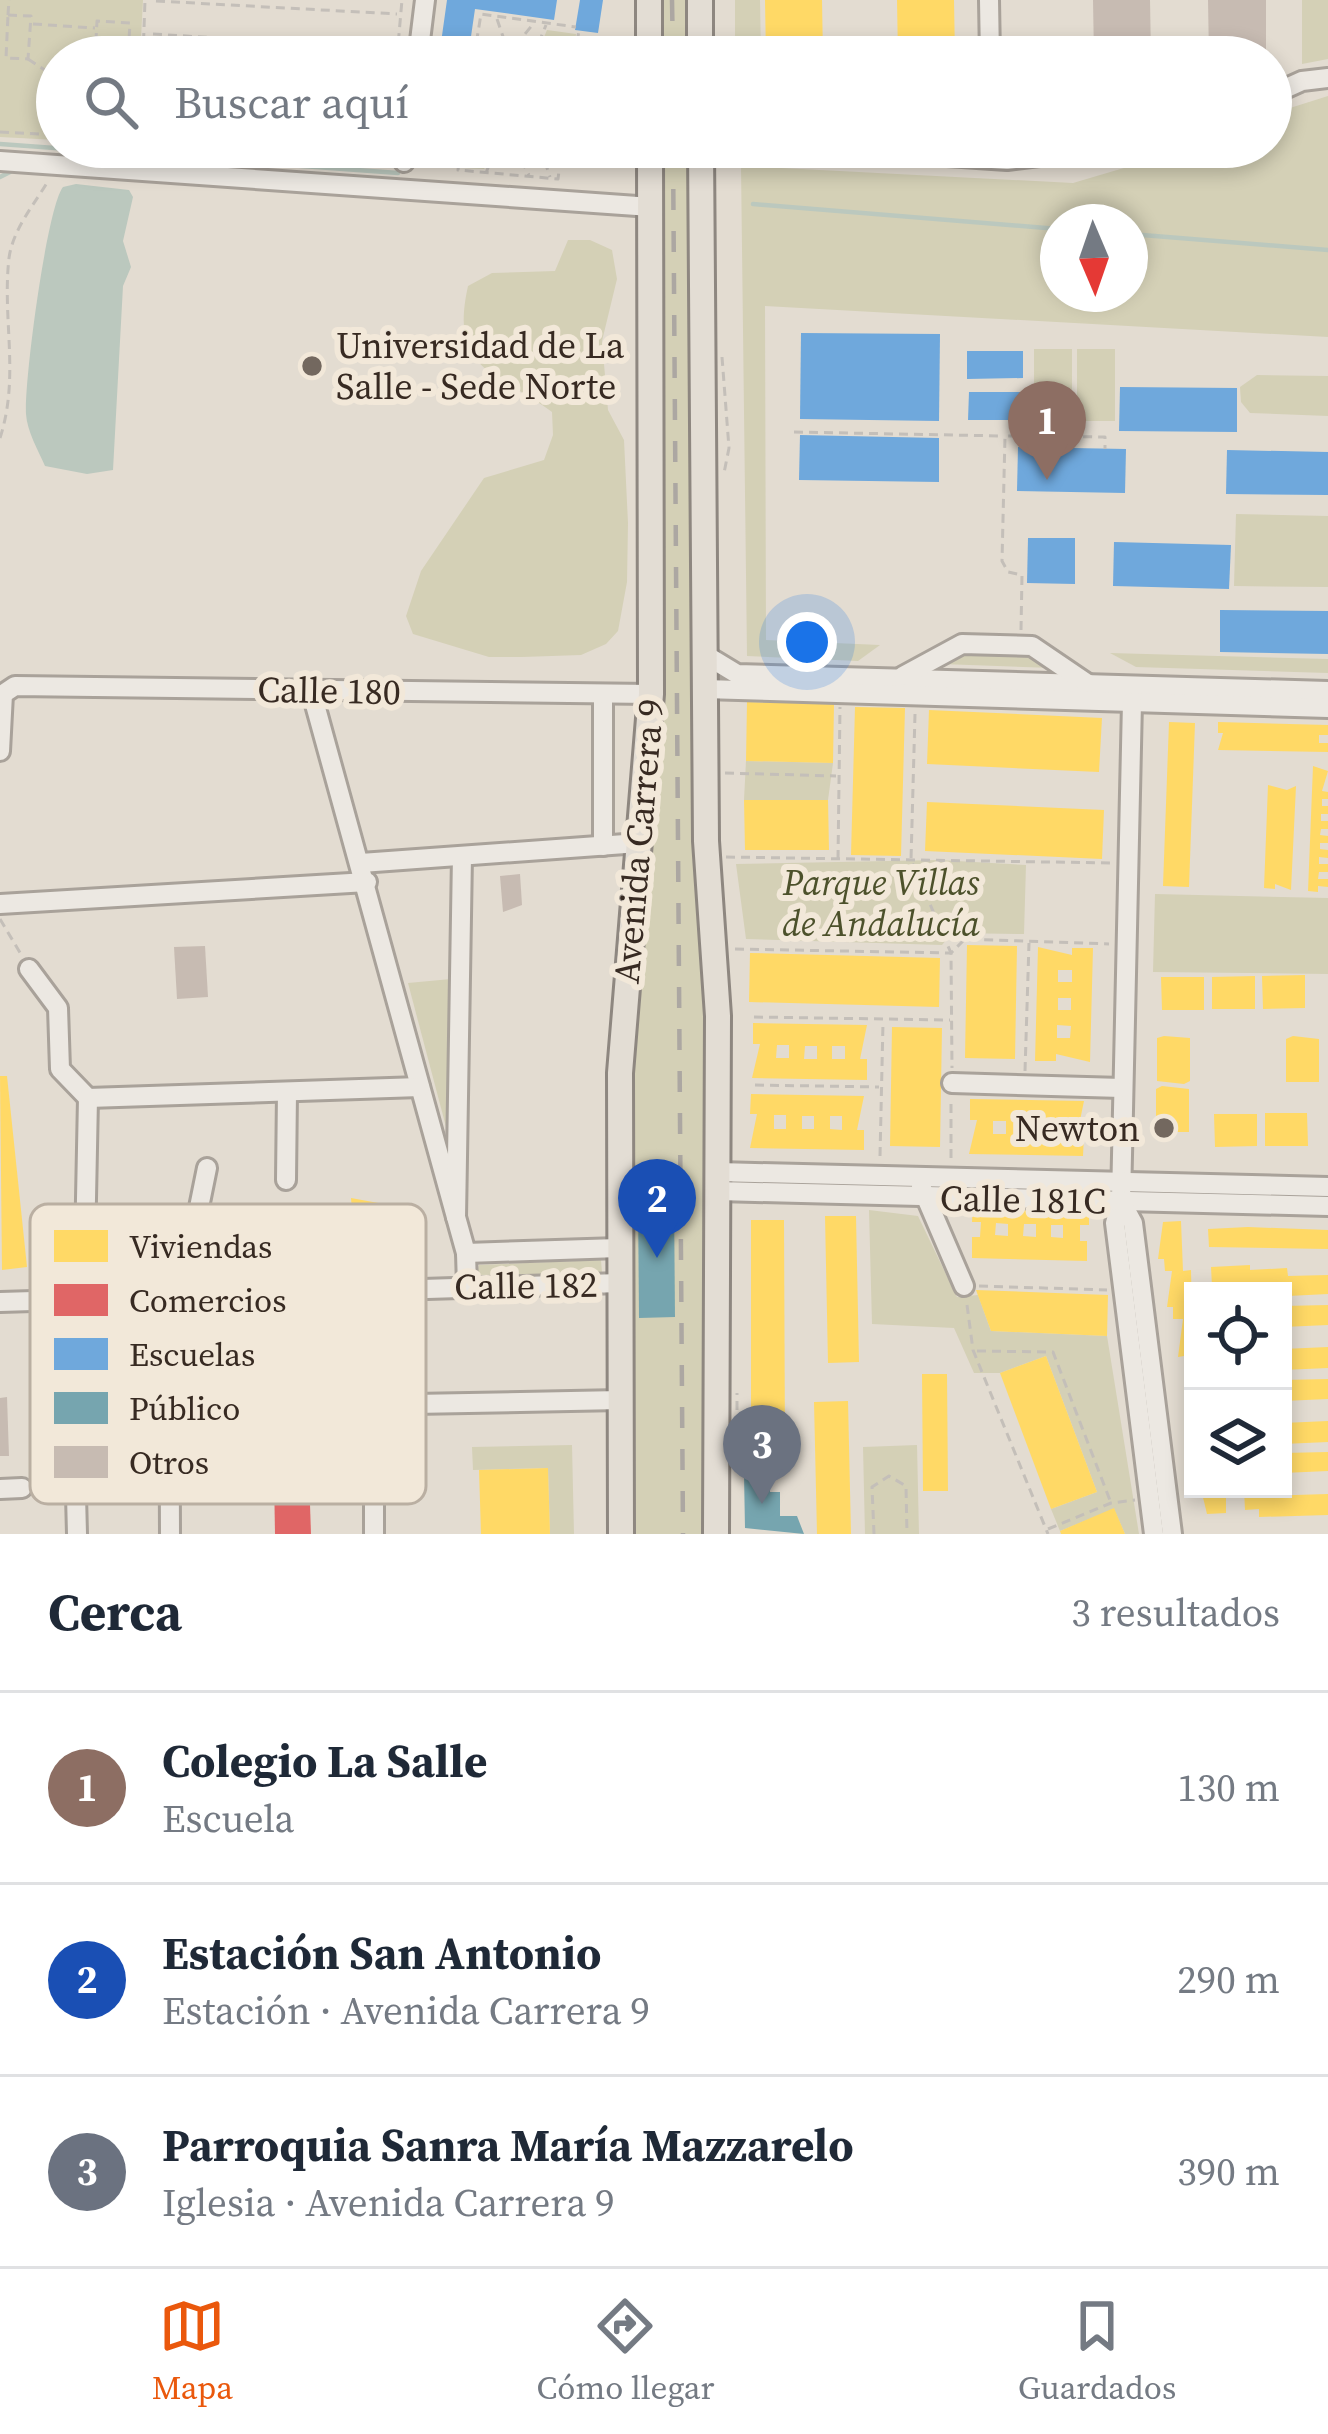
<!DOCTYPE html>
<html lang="es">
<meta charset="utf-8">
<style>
:root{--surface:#fff;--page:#f2f2f3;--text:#1f2937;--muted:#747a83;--line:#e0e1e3;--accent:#ea580c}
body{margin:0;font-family:"Source Serif 4",serif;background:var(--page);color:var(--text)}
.controls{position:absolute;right:36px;bottom:36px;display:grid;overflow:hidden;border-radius:0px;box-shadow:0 6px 18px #0003}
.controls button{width:108px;height:108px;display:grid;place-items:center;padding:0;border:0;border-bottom:3px solid var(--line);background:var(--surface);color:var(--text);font:60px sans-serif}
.compass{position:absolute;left:1040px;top:204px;width:108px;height:108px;border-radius:50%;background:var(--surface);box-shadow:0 6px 18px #0003;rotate:178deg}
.you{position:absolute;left:807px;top:642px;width:42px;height:42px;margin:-30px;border:9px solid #fff;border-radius:50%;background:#1a73e8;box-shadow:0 0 0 18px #1a73e833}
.badge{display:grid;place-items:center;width:78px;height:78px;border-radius:50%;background:var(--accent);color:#fff;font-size:39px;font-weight:700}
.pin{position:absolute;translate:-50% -99px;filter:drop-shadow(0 3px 6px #0008)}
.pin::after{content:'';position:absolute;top:63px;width:42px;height:36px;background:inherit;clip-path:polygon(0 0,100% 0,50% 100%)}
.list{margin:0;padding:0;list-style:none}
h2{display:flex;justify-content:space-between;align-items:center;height:156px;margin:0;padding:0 48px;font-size:51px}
h2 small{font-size:39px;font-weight:400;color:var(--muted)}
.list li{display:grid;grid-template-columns:78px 1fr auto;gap:36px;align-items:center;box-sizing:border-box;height:192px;padding:0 48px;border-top:3px solid var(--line)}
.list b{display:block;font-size:45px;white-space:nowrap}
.list p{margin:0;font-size:39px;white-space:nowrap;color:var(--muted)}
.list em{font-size:39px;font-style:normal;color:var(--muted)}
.icon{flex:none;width:66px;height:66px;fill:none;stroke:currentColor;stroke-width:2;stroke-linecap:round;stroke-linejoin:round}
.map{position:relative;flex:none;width:1328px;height:1534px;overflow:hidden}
.search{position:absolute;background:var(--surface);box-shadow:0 6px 18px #0003;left:36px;right:36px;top:36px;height:132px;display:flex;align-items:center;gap:30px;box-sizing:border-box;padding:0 42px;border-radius:66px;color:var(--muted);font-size:45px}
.sheet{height:732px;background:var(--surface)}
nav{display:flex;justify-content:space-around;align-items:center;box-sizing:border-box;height:168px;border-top:3px solid var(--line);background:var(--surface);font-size:33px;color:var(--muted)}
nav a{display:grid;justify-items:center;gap:6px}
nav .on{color:var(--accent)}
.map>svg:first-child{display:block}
.green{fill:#d4d0b6;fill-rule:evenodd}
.water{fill:#bbc8be}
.homes{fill:#ffd966;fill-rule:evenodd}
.shops{fill:#e06666}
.schools{fill:#6fa8dc}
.public{fill:#76a5af}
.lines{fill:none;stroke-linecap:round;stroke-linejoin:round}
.stream{stroke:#bbc8be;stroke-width:4.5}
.building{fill:#c7bbb2}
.minor-casing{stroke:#a9a29a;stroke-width:24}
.major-casing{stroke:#8e8780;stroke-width:30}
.path{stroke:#c4bfb9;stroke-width:3;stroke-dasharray:9 6;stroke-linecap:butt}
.minor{stroke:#ece8e2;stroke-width:18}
.major{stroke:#e3ddd4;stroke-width:24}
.rail{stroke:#aca7a2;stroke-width:4.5;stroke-dasharray:21 21;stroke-linecap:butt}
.poi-dot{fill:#73685f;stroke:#f2e8d9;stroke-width:4.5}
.labels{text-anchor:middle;stroke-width:12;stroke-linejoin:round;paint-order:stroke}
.poi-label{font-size:36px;fill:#372a22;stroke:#f2e8d9;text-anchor:start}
.street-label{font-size:36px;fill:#372a22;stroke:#f2e8d9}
.park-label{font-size:36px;font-style:italic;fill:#4c512b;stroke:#f2e8d9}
.key{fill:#f2e8d9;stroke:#baafa2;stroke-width:3}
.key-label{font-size:33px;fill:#372a22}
</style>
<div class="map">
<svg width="1328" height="1534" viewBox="0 0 1328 1534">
<rect width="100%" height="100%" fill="#e3dcd1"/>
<g class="green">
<path d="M0,0H143L140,57H57V140L0,137Z"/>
<path d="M660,0H688V57H661Z"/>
<path d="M735,0H760L761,57H735Z"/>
<path d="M1302,0H1328V59L1302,64Z"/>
<path d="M547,30L576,34L573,57H557L540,47Z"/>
<path d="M1328,96V337L765,306L766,640L880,645L858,661L747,656L741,166L1073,183L1195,147H1271V114ZM1058,222H1130V294H1058Z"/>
<path d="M464,147H493L484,169L462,168Z"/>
<path d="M661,147H688L692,850L708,1052L706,1534H636L633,1052L663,693Z"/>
<path d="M568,240H590L612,250L617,279L602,341L608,410L624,440L628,523L627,582L618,631L606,644L581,655L522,657H489L413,634L406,616L421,571L484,478L544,460L553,435L552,412C496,370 449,372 468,286L492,273L555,271Z"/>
<rect x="1034" y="349" width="38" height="72"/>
<rect x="1077" y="349" width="38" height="72"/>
<path d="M1257,375L1328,376V416L1250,413L1241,402L1240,387Z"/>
<path d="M1236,514L1328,516V587L1234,586Z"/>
<path d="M963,650L1032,653L1052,668L942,664Z"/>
<path d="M1110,653L1328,659V673L1136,667Z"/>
<path d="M746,761L833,763L828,800H744Z"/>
<path d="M939,860L1026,865L1024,934L952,933L942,945L746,939L736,864Z"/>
<path d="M1155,894L1328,898V974L1153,972Z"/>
<path d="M451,979L454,1157L408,983Z"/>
<path d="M869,1210L918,1216L957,1297L978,1295L991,1331L1107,1336L1139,1534H1125L1114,1509L1060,1531L1051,1509L1097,1492L1046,1356L1000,1373H974L954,1328L872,1324Z"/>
<path d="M601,1260L602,1273L476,1275L479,1265Z"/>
<path d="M572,1445L574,1534H550L548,1468L473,1470L472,1447Z"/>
<path d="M917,1445L919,1534H865L863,1447Z"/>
</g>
<path class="water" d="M76,184L129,190L133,197L123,241L131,267L123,286L113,470L87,474L45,466C38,450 27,431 26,414C24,381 47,207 63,187Z"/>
<g class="homes">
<path d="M765,0H822L823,57H766Z"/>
<path d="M897,0H954L955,57H898Z"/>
<path d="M747,702L834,704L833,763L746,761Z"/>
<path d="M855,707L905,708L901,856L851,855Z"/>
<path d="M929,710L1102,718L1099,772L927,764Z"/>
<path d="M1169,722L1195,723L1189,887L1163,886Z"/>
<path d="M1218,722L1328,725V735H1319V743H1328V752L1218,750L1223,733H1218Z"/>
<path d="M1313,766L1328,771L1322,791L1328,792V799H1322V806H1328V814H1321V821H1328V829H1321L1320,835L1328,836V843H1320V849L1328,850V858L1319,857V864H1328V872H1319L1318,879H1328V887L1318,886V892L1308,891Z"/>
<path d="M1268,785L1287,790L1296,786L1291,890L1275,884V889L1264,888Z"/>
<path d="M744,800H828L829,850H745Z"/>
<path d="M927,802L1104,810L1102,859L925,851Z"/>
<path d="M967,945L1017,946L1015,1059L965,1058Z"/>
<path d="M1038,947L1072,955V948H1093L1090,1062L1056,1054V1061H1035ZM1058,970H1072V982H1058ZM1058,998H1071V1010H1058ZM1057,1025L1071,1026L1070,1038H1057Z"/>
<path d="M750,953L940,958L939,1007L749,1002Z"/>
<path d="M1305,975V1008L1263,1009L1262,976Z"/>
<path d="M1255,976V1009H1212V977Z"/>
<path d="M1161,977H1204V1010H1162Z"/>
<path d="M753,1023L867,1025L860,1059H867V1080L752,1078L760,1044H753ZM777,1045H789V1058H776ZM805,1046H817V1059H804ZM832,1046H845V1059H832Z"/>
<path d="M892,1027L942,1028L940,1147L890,1146Z"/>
<path d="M1164,1036L1190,1038V1081L1184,1084L1157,1081V1038Z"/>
<path d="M1293,1036L1319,1039V1082H1286V1039Z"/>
<path d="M0,1076H7L27,1267L2,1270Z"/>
<path d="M1162,1086L1189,1089V1132H1156V1089Z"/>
<path d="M751,1094L864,1096L857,1130H864V1150L750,1148L757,1114H750ZM774,1115H786V1129H774ZM802,1116H814V1129H802ZM830,1116H842V1130L830,1129Z"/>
<path d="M970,1099L1084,1101L1077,1135H1084L1083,1156L969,1154L977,1120H970ZM993,1121H1006V1134H993ZM1021,1121H1034V1135H1021ZM1050,1122H1062V1135H1050Z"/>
<path d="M1265,1113H1307L1308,1146H1265Z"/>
<path d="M1214,1114H1257V1146L1215,1147Z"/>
<path d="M351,1198L411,1209L410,1279L358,1280Z"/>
<path d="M973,1204L1089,1207V1225H1080V1241H1087V1261L972,1258V1237H980L981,1222H972ZM996,1223L1008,1224V1236L995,1235ZM1024,1224H1036V1237L1023,1236ZM1051,1225H1063V1238L1051,1237Z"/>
<path d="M825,1216H856L859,1362L828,1363Z"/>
<path d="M751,1220H784L785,1451H751Z"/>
<path d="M1181,1221L1183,1271L1191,1270L1193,1368L1184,1369V1356L1178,1357L1183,1319H1173V1307H1167L1172,1271H1165L1164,1259H1158L1163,1222Z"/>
<path d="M1248,1227L1328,1230V1249L1209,1247L1208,1229Z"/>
<path d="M1250,1265V1270L1287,1268L1288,1276L1328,1275V1294L1288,1296V1287L1251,1289V1284L1212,1286L1211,1267Z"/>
<path d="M976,1290L1108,1295L1107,1336L991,1331Z"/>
<path d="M1328,1305V1325L1283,1327V1306Z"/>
<path d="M1328,1347V1368L1283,1370V1349Z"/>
<path d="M1046,1356L1097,1492L1051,1509L1000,1373Z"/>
<path d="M922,1374H947L948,1491H923Z"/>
<path d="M1328,1379V1399L1283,1401V1380Z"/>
<path d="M1186,1381H1193V1404H1187Z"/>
<path d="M848,1401L851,1534H817L814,1402Z"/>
<path d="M1328,1421V1442L1283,1444V1423Z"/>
<path d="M1328,1452V1471L1283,1473V1453Z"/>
<path d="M548,1468L550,1534H481L479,1470Z"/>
<path d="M1201,1489H1226V1513L1207,1514Z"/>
<path d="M1244,1489H1262V1496L1328,1494V1515L1259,1517V1509L1245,1510Z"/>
<path d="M1114,1508L1125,1534H1061L1060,1531Z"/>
</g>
<path class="shops" d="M309,1475L311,1534H275L274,1476Z"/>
<g class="schools">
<path d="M447,0H557L554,20L475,9L468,57H439Z"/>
<path d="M580,0H603L598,33L575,30Z"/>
<path d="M488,43L501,51L498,57H480Z"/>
<path d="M801,333L940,334L939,421L800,419Z"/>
<path d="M967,351H1023V378L967,379Z"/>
<path d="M1120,387L1237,388V432L1119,431Z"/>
<path d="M969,392H1024V420H968Z"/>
<path d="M800,435L939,438V482L799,480Z"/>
<path d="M1018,447L1126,449L1125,493L1017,491Z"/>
<path d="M1227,450L1328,452V495L1226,494Z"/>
<path d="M1028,538H1075V584L1027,583Z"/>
<path d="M1114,542L1231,545L1229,589L1113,586Z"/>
<path d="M1220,610L1328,611V654L1220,652Z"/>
</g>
<g class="public">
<path d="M638,1198H674L675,1317L639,1318Z"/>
<path d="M770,1473V1492H780V1516H797L804,1534L745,1528L744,1474Z"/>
</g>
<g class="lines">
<g class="stream">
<path d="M0,144L398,173"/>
<path d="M0,177L16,169"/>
<path d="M753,204L1058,229"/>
<path d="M1130,234L1328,250"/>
</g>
</g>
<g class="building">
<path d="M1093,0H1150L1151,57H1094Z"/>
<path d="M1208,0H1266V57H1209Z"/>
<path d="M520,874L522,905L503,912L500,876Z"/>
<path d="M205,946L208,997L177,999L174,947Z"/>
<path d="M7,1397L9,1456H0V1398Z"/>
</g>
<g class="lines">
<defs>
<g id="minor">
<path d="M989,0L990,57"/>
<path d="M418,57L425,0"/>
<path d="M1271,95L1302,81L1328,78"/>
<path d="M812,147L1007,160L1114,147"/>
<path d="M0,161L651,207"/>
<path d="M404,162L406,147"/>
<path d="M704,654L737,674L1328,691"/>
<path d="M903,676L962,644L1032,646L1088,684"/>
<path d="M704,689L1328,708"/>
<path d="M311,690L456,1217"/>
<path d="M603,694V846"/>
<path d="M1132,702L1121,1201L1115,1223L1154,1534"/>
<path d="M0,751L3,694L15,686L651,694"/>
<path d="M462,856L456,1217L466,1253L467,1286"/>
<path d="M361,863L639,843"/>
<path d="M0,904L367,882"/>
<path d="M29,969L58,1008L60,1069L88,1098"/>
<path d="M952,1083L1122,1088"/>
<path d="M88,1098L420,1087"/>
<path d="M718,1172L1328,1187"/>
<path d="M286,1180L287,1092"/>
<path d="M921,1186L964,1286"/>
<path d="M718,1191L1328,1206"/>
<path d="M1121,1201L1133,1223L1172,1534"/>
<path d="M466,1253L619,1248"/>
<path d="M169,1296L170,1534"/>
<path d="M181,1296L207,1168"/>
<path d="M84,1299L88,1098"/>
<path d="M71,1300L77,1534"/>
<path d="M0,1302L620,1283"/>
<path d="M413,1404L621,1400"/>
<path d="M0,1489L22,1488"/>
<path d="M374,1534V1479"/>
</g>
<g id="major">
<path d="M649,0V57"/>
<path d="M700,0V57"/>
<path d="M701,147L706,841L718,1016L716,1534"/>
<path d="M621,1534L620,1073L651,694L650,147"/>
</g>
</defs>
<use href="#minor" class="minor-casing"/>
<use href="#major" class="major-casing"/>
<g class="path">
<path d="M156,1L397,14"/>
<path d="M8,15L31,16L28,59L6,58Z"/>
<path d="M8,15L9,0"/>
<path d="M497,19L510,57"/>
<path d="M33,24L95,28"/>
<path d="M153,34L379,48"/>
<path d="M523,40L553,57"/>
<path d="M95,57L97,21L130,23L128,57"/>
<path d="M143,57L145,0"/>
<path d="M397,57L402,0"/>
<path d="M474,57L481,14L576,27"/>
<path d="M506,57L534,23"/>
<path d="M533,57L546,25"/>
<path d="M575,57L579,30"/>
<path d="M28,59L57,78"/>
<path d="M0,132L57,135"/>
<path d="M51,133L57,123"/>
<path d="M301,147L387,151L385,161H390"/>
<path d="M461,147L458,170L558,179L562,147"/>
<path d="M514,147L529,175"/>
<path d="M540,147L550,177"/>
<path d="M486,173L496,147"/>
<path d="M722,357L729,448L724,473"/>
<path d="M794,432L1003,436"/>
<path d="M0,438C20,376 2,320 9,258C13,229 34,205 48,181"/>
<path d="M1021,630L1022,575L1008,572L1002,561L1005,436L1105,437V449"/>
<path d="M915,714L911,860L951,953L952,1068"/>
<path d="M725,773L836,776"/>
<path d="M726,857L1113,863"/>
<path d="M838,859L840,707"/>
<path d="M0,919L22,956"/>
<path d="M735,949L951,953L965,939L1109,944"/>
<path d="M754,1017L950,1020"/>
<path d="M1025,1071L1029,943"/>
<path d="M755,1085L879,1087"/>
<path d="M880,1156L883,1022"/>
<path d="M951,1158V1102"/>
<path d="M144,1284L148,1233"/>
<path d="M979,1286L1107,1290"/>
<path d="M967,1305L973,1350L1048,1534"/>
<path d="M977,1351L1053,1352L1111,1503"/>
<path d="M737,1425V1393"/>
<path d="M1048,1529L1111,1503L1135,1500"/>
<path d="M874,1534L872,1487L889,1476L906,1486L907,1534"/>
</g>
<use href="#minor" class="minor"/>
<use href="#major" class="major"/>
<g class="rail">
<path d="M672,0L673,57"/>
<path d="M673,147L683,1534"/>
</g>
</g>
<g class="poi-dot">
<circle cx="312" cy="366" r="12"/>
<circle cx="1164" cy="1128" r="12"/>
</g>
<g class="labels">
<g class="poi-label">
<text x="336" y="358">Universidad de La<tspan x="336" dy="41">Salle - Sede Norte</tspan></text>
<text x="1140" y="1141" text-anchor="end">Newton</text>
</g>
<g class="street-label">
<text transform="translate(329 690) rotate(1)" y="13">Calle 180</text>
<text transform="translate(638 841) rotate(-85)" y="13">Avenida Carrera 9</text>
<text transform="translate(1023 1199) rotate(1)" y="13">Calle 181C</text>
<text transform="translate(526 1285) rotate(-1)" y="13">Calle 182</text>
</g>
<g class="park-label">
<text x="881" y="895">Parque Villas<tspan x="881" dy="41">de Andalucía</tspan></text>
</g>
</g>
<rect x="30" y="1204" width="396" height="300" rx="18" class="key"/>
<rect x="54" y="1230" width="54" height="32" fill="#ffd966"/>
<rect x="54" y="1284" width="54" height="32" fill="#e06666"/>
<rect x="54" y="1338" width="54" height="32" fill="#6fa8dc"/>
<rect x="54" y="1392" width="54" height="32" fill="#76a5af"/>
<rect x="54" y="1446" width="54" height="32" fill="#c7bbb2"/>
<g class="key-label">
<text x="129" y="1258">Viviendas</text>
<text x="129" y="1312">Comercios</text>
<text x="129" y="1366">Escuelas</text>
<text x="129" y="1420">Público</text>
<text x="129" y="1474">Otros</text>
</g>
</svg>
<div class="controls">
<button><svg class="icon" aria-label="locate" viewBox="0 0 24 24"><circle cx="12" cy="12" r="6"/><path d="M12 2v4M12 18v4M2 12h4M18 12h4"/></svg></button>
<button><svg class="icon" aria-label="layers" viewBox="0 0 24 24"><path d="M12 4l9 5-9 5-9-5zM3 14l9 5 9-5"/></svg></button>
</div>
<svg class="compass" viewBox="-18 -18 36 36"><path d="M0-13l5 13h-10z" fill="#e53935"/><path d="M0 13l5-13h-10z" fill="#747a83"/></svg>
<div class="you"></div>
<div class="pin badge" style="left:1047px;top:480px;background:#8d6e63">1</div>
<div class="pin badge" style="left:657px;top:1258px;background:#1a4fb4">2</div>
<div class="pin badge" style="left:762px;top:1504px;background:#6b7280">3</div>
<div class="search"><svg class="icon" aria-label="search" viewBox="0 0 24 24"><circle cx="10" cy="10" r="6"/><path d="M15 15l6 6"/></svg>Buscar aquí</div>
</div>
<section class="sheet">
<h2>Cerca<small>3 resultados</small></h2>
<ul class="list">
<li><span class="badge" style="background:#8d6e63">1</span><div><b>Colegio La Salle</b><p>Escuela</p></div><em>130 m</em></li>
<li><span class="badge" style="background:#1a4fb4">2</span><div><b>Estación San Antonio</b><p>Estación · Avenida Carrera 9</p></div><em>290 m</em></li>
<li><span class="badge" style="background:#6b7280">3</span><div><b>Parroquia Sanra María Mazzarelo</b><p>Iglesia · Avenida Carrera 9</p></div><em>390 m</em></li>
</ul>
</section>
<nav>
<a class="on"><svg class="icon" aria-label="map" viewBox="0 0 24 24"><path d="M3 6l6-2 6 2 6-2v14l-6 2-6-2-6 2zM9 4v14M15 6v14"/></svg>Mapa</a>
<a><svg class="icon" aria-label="directions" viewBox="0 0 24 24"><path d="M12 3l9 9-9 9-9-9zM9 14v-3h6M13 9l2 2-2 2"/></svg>Cómo llegar</a>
<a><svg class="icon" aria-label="saved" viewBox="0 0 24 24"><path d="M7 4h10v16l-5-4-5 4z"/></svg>Guardados</a>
</nav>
